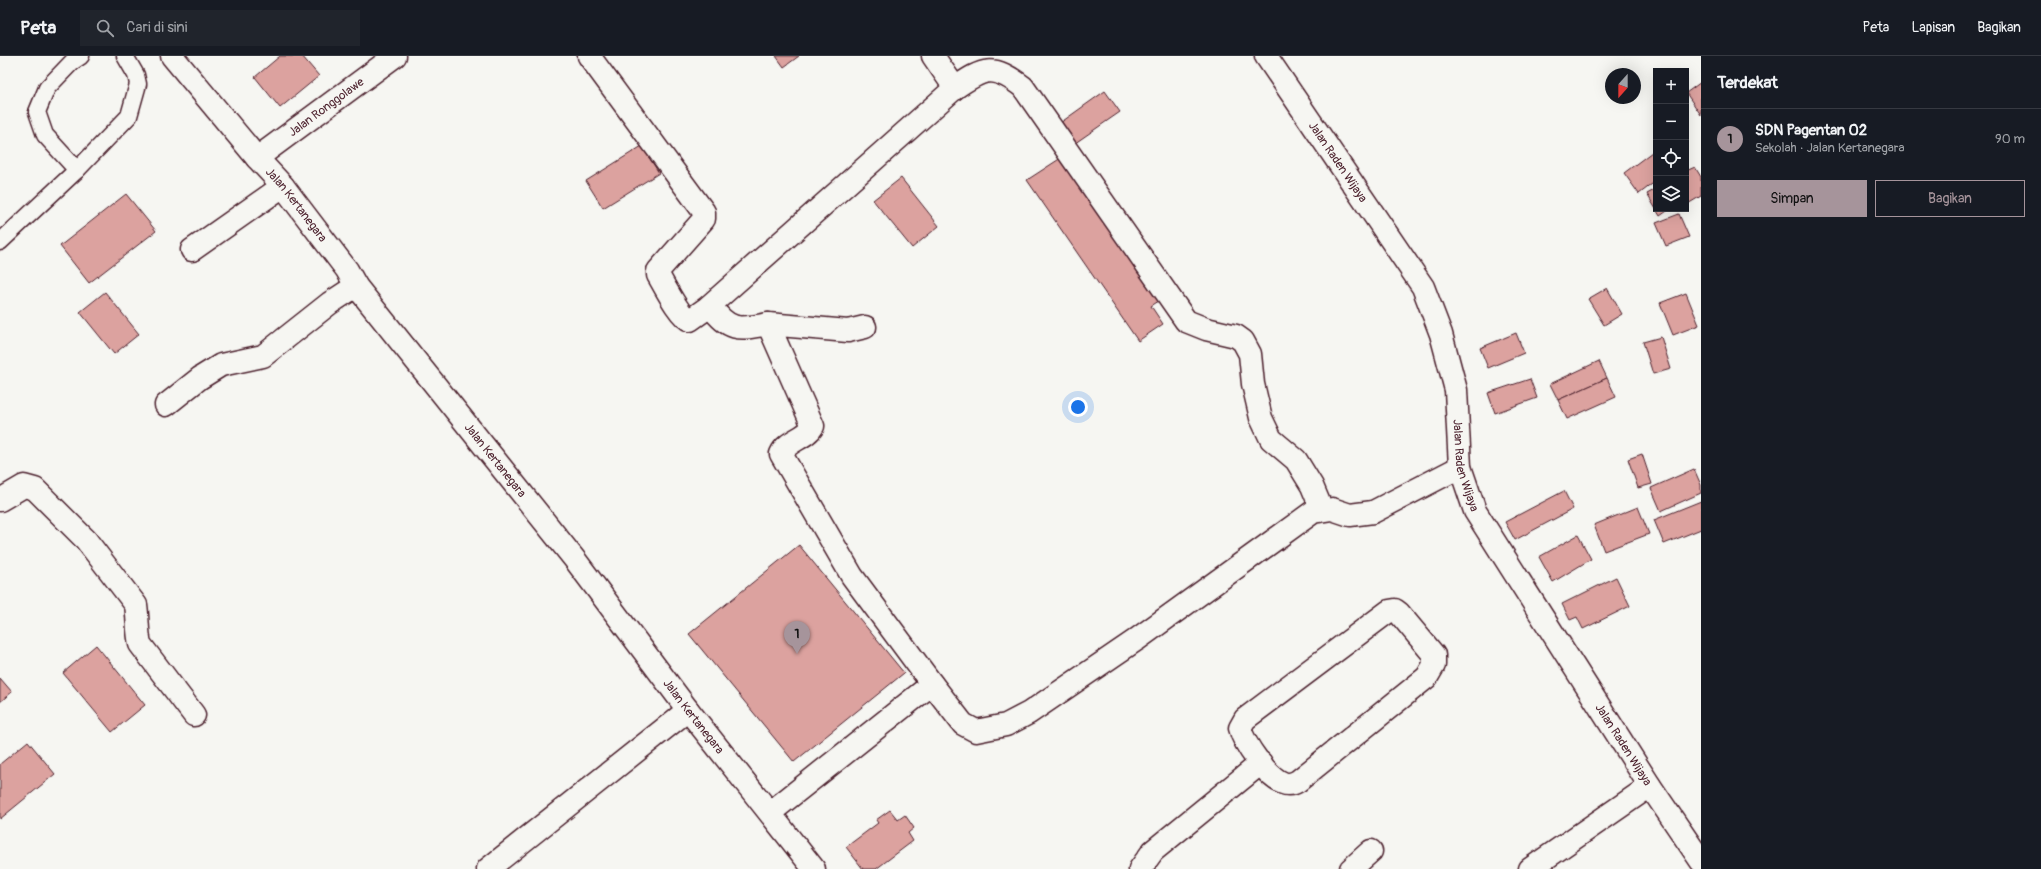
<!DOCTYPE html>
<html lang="id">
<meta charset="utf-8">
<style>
:root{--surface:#171b24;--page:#20242c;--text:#f1f3f6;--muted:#9ea1a6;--line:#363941;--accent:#a6949b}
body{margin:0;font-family:Pangolin,sans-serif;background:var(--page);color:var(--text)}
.controls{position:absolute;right:12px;top:12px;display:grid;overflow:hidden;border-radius:0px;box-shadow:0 4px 16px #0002}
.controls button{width:36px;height:36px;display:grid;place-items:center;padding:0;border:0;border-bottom:1px solid var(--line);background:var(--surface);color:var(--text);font:20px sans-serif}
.compass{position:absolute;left:1605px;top:12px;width:36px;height:36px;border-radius:50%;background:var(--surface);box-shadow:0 4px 16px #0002;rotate:201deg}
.you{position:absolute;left:1078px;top:351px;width:14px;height:14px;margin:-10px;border:3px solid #fff;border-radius:50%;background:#1a73e8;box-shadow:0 0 0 6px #1a73e833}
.badge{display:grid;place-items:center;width:26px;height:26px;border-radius:50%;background:var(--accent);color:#111;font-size:13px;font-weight:700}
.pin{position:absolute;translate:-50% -33px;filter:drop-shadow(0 1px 2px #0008)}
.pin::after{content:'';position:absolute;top:21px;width:14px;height:12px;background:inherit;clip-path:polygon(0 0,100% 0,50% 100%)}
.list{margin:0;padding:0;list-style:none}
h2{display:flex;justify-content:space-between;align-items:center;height:52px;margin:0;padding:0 16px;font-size:17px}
h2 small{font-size:13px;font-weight:400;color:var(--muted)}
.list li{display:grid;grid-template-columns:26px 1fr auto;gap:12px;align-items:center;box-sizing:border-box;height:60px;padding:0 16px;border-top:1px solid var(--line)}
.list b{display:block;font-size:15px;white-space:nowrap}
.list p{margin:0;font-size:13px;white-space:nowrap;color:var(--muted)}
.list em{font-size:13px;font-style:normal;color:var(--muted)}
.actions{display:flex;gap:8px;padding:12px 16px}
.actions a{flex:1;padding:9px 0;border:1px solid var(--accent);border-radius:0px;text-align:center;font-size:14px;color:var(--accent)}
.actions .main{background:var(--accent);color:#111}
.icon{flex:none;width:22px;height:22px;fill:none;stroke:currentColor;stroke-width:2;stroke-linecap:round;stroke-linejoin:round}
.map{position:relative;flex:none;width:1701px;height:813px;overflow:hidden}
header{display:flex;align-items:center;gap:24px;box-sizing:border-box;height:56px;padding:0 20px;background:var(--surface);border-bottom:1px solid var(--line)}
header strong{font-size:19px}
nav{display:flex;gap:22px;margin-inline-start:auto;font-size:14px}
.search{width:280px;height:36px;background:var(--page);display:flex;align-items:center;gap:10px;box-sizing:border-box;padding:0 14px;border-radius:0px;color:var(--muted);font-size:15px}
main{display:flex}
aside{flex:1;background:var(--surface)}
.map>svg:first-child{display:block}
.building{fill:#dca29f;stroke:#4a1f2b}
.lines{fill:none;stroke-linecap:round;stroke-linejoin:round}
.service-casing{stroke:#4a1f2b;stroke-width:19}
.minor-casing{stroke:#4a1f2b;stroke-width:25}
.service{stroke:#f6f6f2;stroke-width:16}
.minor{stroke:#f6f6f2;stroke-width:22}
.labels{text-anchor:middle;stroke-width:3;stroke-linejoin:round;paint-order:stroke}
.street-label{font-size:12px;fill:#4a1f2b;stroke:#f6f6f2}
</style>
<header>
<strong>Peta</strong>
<div class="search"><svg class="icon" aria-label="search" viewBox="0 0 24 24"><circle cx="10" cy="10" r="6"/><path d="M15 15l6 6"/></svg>Cari di sini</div>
<nav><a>Peta</a><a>Lapisan</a><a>Bagikan</a></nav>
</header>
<main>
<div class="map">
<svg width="1701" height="813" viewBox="0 0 1701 813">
<rect width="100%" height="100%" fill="#f6f6f2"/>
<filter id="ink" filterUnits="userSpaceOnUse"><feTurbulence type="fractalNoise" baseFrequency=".025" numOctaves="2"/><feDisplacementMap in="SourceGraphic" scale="8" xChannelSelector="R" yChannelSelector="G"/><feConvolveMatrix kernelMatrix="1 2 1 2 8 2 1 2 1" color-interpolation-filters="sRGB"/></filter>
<g filter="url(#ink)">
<g class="building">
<path d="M280,0H302L319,20L280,52L255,21Z"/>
<path d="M776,0H799L784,11Z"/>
<path d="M1701,26V59L1686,37Z"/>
<path d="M1105,35L1120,56L1068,92L1053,72Z"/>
<path d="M642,90L659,117L603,152L586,125Z"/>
<path d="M1656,93V125L1639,138L1624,117Z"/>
<path d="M1064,100L1162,243L1151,250L1163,268L1138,285L1027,124Z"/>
<path d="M1695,111L1701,121V140L1686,149V115Z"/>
<path d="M901,122L939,170L912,192L873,144Z"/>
<path d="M1656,133V153H1670L1660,160L1647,138Z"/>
<path d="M126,138L156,175L89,227L60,190Z"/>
<path d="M1679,158L1689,181L1666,190L1656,167Z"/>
<path d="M1607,232L1622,258L1604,269L1588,243Z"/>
<path d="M105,236L139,278L114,298L80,256Z"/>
<path d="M1686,237L1699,269L1673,279L1660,247Z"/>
<path d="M1516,277L1524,297L1488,312L1480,292Z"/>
<path d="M1661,281L1671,313L1653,318L1643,286Z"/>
<path d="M1599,305L1607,322L1558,344L1550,328Z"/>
<path d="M1607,322L1616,341L1567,363L1558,344Z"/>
<path d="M1530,323L1537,342L1495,357L1488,337Z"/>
<path d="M1642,398L1652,428L1638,432L1628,403Z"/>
<path d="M1694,413L1701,429V437L1661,455L1651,432Z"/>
<path d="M1564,435L1573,453L1515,484L1505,466Z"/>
<path d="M1701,445V473L1664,488L1654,464Z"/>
<path d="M1638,451L1649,478L1604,495L1594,469Z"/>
<path d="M1578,479L1591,503L1553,526L1539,501Z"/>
<path d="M799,489L904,617L794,706L689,578Z"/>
<path d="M1616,521L1630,550L1583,573L1577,561L1570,564L1562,548Z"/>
<path d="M96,589L145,649L112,676L63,617Z"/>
<path d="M0,622L12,636L0,646Z"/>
<path d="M28,685L55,718L0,763V708Z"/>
<path d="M890,754L898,764L905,759L914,772L908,777L913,785L876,813H863L846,791L878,767L876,764Z"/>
</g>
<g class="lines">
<defs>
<g id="service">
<path d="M77,114L45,79L37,56L47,32L72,6L81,0"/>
<path d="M0,186L77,114L129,60L138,28L136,19L125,0"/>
</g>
<g id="minor">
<path id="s1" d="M172,0L257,102L283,130L347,214L356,230L576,505L688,654L814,813"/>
<path d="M589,0L704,156V163L658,215V219C664,229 680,261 690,264L707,252L955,32L933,0"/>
<path id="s2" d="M1266,0L1423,231L1441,278L1456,334L1460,411L1475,455L1650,730L1701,805"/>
<path d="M955,32C984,12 993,8 1023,31L1186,265L1206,273L1236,280L1243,285L1250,298L1253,328L1261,362L1271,383L1296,404L1312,430L1322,454"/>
<path id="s3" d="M257,102L395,0"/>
<path d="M192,194L283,130"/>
<path d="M710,250C730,275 737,274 768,268"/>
<path d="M865,271L848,275L768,268L813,370C806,383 787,384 781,398L852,520L932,628"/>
<path d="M166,349L200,322L221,309L263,300L330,247L356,230"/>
<path d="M0,444L24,430L35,433L86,484L136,549C138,562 137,575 140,588L194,659"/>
<path d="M1395,554L1399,557L1434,599V609L1427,621L1298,725C1293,728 1288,729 1283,727C1267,721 1244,688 1240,672L1245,663L1389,555Z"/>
<path d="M771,756L932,628L963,668L976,675L1006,669L1029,657L1136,584L1313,456L1332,453L1350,459L1373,456L1460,411"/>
<path d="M488,813L688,654"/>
<path d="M1140,813L1153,795L1261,707"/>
<path d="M1351,813L1371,795"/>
<path d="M1530,813L1650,730"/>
</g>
</defs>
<use href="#service" class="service-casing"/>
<use href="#minor" class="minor-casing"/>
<use href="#service" class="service"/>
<use href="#minor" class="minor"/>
</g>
</g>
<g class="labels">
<g class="street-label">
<text dy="4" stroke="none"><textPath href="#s3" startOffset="86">Jalan Ronggolawe</textPath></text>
<text dy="4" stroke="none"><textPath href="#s2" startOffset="128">Jalan Raden Wijaya</textPath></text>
<text dy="4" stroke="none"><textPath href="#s1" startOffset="194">Jalan Kertanegara</textPath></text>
<text dy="4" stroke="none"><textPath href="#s1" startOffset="518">Jalan Kertanegara</textPath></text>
<text dy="4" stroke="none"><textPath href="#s2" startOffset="464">Jalan Raden Wijaya</textPath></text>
<text dy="4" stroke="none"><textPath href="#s1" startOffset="842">Jalan Kertanegara</textPath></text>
<text dy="4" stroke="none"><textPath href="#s2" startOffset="788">Jalan Raden Wijaya</textPath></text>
</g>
</g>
</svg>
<div class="controls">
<button>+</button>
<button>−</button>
<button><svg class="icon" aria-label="locate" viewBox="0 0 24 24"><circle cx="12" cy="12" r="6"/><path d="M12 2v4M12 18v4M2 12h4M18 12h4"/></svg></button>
<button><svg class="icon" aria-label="layers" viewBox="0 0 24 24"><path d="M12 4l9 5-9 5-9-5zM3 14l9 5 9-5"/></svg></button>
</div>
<svg class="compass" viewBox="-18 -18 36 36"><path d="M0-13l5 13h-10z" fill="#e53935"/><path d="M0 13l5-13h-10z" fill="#9ea1a6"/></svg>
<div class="you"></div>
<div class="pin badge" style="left:797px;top:598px">1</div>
</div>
<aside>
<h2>Terdekat<small></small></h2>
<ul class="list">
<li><span class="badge">1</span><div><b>SDN Pagentan 02</b><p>Sekolah · Jalan Kertanegara</p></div><em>90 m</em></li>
</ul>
<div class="actions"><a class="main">Simpan</a><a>Bagikan</a></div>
</aside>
</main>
